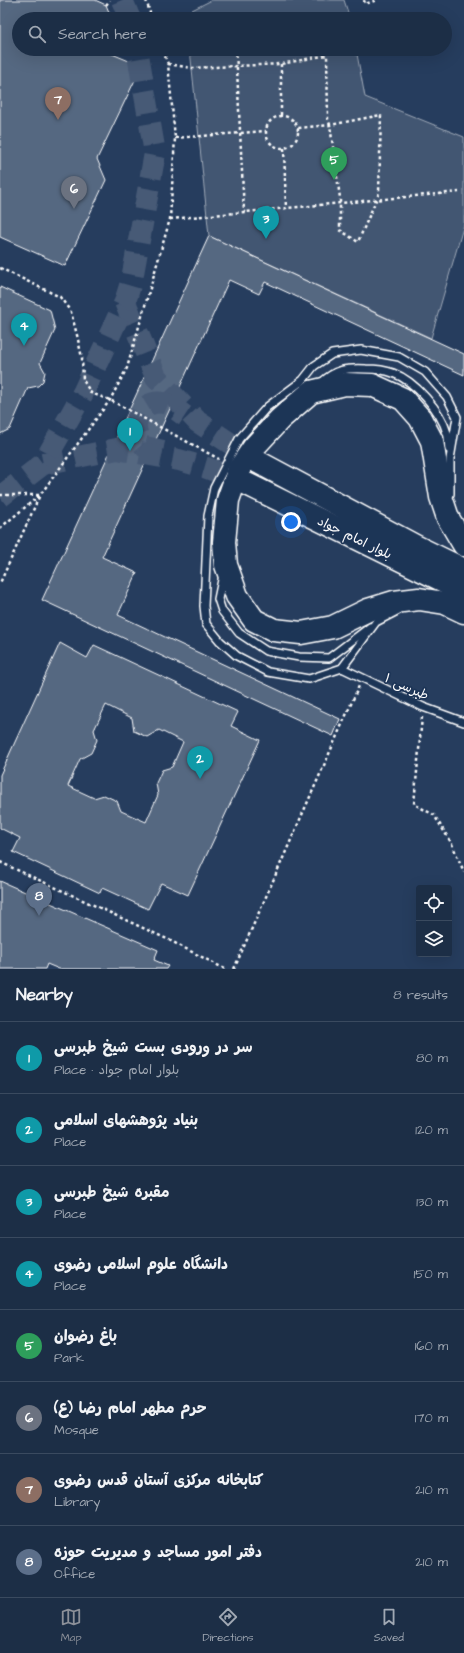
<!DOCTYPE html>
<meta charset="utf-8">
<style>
:root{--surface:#1c2e46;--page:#25364d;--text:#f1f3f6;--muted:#a0a8b3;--line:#3a4a5f;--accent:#8c9099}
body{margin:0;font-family:"Architects Daughter","Playpen Sans Arabic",sans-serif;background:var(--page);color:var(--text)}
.controls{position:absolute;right:12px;bottom:12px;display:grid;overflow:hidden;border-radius:4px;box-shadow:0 4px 16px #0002}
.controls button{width:36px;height:36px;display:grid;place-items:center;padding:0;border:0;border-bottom:1px solid var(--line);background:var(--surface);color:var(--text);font:20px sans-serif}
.you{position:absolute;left:291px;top:522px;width:14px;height:14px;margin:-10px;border:3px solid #fff;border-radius:50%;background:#1a73e8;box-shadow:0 0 0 6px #1a73e833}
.badge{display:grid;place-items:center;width:26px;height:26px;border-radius:50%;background:var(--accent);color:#fff;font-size:13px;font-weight:700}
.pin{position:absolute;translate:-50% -33px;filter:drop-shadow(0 1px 2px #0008)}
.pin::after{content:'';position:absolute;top:21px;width:14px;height:12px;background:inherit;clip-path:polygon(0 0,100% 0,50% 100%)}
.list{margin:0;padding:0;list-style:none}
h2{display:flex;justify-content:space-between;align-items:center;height:52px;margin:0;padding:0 16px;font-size:17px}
h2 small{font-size:13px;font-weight:400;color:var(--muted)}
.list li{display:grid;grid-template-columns:26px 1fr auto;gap:12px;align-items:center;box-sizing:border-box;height:72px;padding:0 16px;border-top:1px solid var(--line)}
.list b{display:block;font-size:15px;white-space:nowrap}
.list p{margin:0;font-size:13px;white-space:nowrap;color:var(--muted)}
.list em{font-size:13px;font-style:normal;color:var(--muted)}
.icon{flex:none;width:22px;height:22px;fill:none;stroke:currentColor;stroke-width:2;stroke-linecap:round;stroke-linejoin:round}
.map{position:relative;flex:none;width:464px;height:969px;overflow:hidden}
.search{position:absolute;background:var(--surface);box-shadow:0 4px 16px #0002;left:12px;right:12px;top:12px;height:44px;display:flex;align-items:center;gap:10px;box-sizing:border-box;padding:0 14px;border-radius:22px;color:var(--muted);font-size:15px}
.sheet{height:628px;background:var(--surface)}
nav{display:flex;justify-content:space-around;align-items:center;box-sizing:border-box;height:56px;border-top:1px solid var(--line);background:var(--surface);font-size:11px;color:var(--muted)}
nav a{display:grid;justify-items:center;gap:2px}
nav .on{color:var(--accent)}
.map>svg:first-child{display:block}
.green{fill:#425672;stroke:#a0aab8}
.building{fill:#556781;stroke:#fff;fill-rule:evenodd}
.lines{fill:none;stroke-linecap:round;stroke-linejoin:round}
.primary-tunnel{stroke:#475a76;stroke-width:22;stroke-dasharray:22 11;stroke-linecap:butt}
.lane-casing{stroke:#fff;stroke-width:10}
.primary-casing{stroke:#fff;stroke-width:25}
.path{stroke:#fff;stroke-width:2.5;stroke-dasharray:3 3;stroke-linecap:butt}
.lane{stroke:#1d3557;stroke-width:7}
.primary{stroke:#1d3557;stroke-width:22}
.labels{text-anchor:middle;stroke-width:3.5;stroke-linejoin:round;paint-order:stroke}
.street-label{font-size:13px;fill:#fff;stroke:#1d3557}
</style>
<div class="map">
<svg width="464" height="969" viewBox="0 0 464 969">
<rect width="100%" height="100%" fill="#263d5e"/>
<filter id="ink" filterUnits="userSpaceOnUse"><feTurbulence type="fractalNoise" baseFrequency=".025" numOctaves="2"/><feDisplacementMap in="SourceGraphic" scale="8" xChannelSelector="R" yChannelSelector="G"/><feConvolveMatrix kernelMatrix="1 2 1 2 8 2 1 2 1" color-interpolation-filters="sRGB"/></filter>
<g filter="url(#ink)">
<g class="green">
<path d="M212,0H344L350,19H188V12Z"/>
<path d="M190,49H356L365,97L464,137V224L431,338L209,236Z"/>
</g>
<g class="building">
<path d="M0,0H95L106,5L112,19H19V49H106L105,51L129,61L135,80L97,159L106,180L65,266L0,237Z"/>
<path d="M209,236L464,354V375L265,282L259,294L229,280L102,557L137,573L118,615L340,719L333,736L42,600Z"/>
<path d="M0,287L50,310L55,330L40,363L45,372L43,381L38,386L28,388L10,429L0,434Z"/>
<path d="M60,643L87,658L94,645L238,712L231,726L260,740L188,895L161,883L148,909L102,888L100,893L13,852L20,838L0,828V775ZM106,705L132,718L134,731L147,737L159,730L183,742L172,767L162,770L156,783L158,795L146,822L121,811L117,801L104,795L94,798L68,786L80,759L91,753L97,740L94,730Z"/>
<path d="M0,881L158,950L154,960L168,966L166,969H59L47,964L45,969H0Z"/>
</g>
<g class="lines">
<g class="primary-tunnel">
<path d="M122,0L130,19"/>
<path d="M125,302L156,377L198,422L257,461"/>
<path d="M163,451L145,447C143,444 139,440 138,436C131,418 144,399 164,403C171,404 179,412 185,416"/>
<path d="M43,464L117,449L179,460L207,468L246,483"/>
<path d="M0,497L43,464L83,393L125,302L132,279L155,153L137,49"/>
</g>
<defs>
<g id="lane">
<path d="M321,383C336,369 346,368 366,369C375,369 385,370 393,373C415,381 441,411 447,433C449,438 448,444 449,449"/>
<path d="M223,575L218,599L222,611L239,633L266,651L299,657L329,658L370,627"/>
<path d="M399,610L376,622L342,668L309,679L268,672L237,656L220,641L206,624L204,606L208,516L214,488L239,439L267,407L303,380L314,366L332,354L361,350L399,357L425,372L447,397L457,417L450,459V494"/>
<path d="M342,668L423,707L464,722"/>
</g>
<g id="primary">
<path d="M258,462L417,547L464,570"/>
<path d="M247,484L464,591"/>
<path d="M464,545L448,518L441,497L432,441L420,418L403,399L372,385L345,384L311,392L280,419L254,447L239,469L228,500L224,542L226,565L237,596L254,620L274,630L301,633L333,627L368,610L394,602L419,599L445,603L464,612"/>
</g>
</defs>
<use href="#lane" class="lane-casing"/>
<use href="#primary" class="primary-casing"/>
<g class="path">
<path d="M146,0L152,19"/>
<path d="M364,0L365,4L377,0"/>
<path d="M106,5L110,0"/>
<path d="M234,12V19"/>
<path d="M236,49L244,212"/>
<path d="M168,64L192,68L281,64L327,55L328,119L330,125L340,198V230L358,242L379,193L381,115L330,125L298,128"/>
<path d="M281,64V115"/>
<circle cx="282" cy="132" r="16"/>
<path d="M175,138L266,131"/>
<path d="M284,148L286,209"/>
<path d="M170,219L459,192"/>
<path d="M0,268L60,297L71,312L77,335L82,358L83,380L91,393L110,400L219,459"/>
<path d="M0,495H40L0,583"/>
<path d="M0,528L40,495L110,400L127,368L170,219L175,138L168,64L162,49"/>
<path d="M422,717L414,804L434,815L452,844L464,872"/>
<path d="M0,862L167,939L225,969"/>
<path d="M234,969L359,686"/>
</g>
<use href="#lane" class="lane"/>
<use href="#primary" class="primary"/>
</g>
</g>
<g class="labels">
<g class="street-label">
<text transform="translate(355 537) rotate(26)" y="5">بلوار امام جواد</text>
<text transform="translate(407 686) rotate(24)" y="5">طبرسی ۱</text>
</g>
</g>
</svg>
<div class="controls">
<button><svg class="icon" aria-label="locate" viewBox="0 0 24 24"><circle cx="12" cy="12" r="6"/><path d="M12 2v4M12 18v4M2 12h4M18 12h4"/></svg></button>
<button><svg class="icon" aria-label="layers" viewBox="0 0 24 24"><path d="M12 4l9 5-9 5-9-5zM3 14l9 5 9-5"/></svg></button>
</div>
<div class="you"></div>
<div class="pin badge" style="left:130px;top:451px;background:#0f9aa8">1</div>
<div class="pin badge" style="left:200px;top:779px;background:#0f9aa8">2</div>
<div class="pin badge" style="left:266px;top:239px;background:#0f9aa8">3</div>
<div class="pin badge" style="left:24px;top:346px;background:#0f9aa8">4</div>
<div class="pin badge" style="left:334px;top:180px;background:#2e9e5b">5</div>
<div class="pin badge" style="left:74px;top:209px;background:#6b7280">6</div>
<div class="pin badge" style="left:58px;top:120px;background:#8d6e63">7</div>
<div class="pin badge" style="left:39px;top:916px;background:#5c6f8a">8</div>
<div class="search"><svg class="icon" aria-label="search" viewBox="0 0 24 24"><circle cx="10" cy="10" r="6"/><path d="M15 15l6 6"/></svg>Search here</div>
</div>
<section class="sheet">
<h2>Nearby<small>8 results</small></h2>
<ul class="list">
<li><span class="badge" style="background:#0f9aa8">1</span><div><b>سر در ورودی بست شیخ طبرسی</b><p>Place · بلوار امام جواد</p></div><em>80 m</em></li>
<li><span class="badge" style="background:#0f9aa8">2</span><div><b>بنیاد پژوهشهای اسلامی</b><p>Place</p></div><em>120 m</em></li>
<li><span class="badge" style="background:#0f9aa8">3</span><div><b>مقبره شیخ طبرسی</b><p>Place</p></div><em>130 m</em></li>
<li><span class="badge" style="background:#0f9aa8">4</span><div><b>دانشگاه علوم اسلامی رضوی</b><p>Place</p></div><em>150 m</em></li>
<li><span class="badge" style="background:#2e9e5b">5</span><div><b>باغ رضوان</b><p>Park</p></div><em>160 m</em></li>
<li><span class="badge" style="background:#6b7280">6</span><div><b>حرم مطهر امام رضا (ع)</b><p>Mosque</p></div><em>170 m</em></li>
<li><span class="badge" style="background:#8d6e63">7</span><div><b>کتابخانه مرکزی آستان قدس رضوی</b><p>Library</p></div><em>210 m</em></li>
<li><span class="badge" style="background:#5c6f8a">8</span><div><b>دفتر امور مساجد و مدیریت حوزه</b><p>Office</p></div><em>210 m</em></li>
</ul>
</section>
<nav>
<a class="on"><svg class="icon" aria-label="map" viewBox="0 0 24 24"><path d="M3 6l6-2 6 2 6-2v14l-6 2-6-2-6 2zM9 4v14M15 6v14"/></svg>Map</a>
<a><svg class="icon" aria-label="directions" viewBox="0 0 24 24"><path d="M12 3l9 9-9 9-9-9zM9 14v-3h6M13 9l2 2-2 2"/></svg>Directions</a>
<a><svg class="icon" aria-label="saved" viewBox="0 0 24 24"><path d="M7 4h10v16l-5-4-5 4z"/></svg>Saved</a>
</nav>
